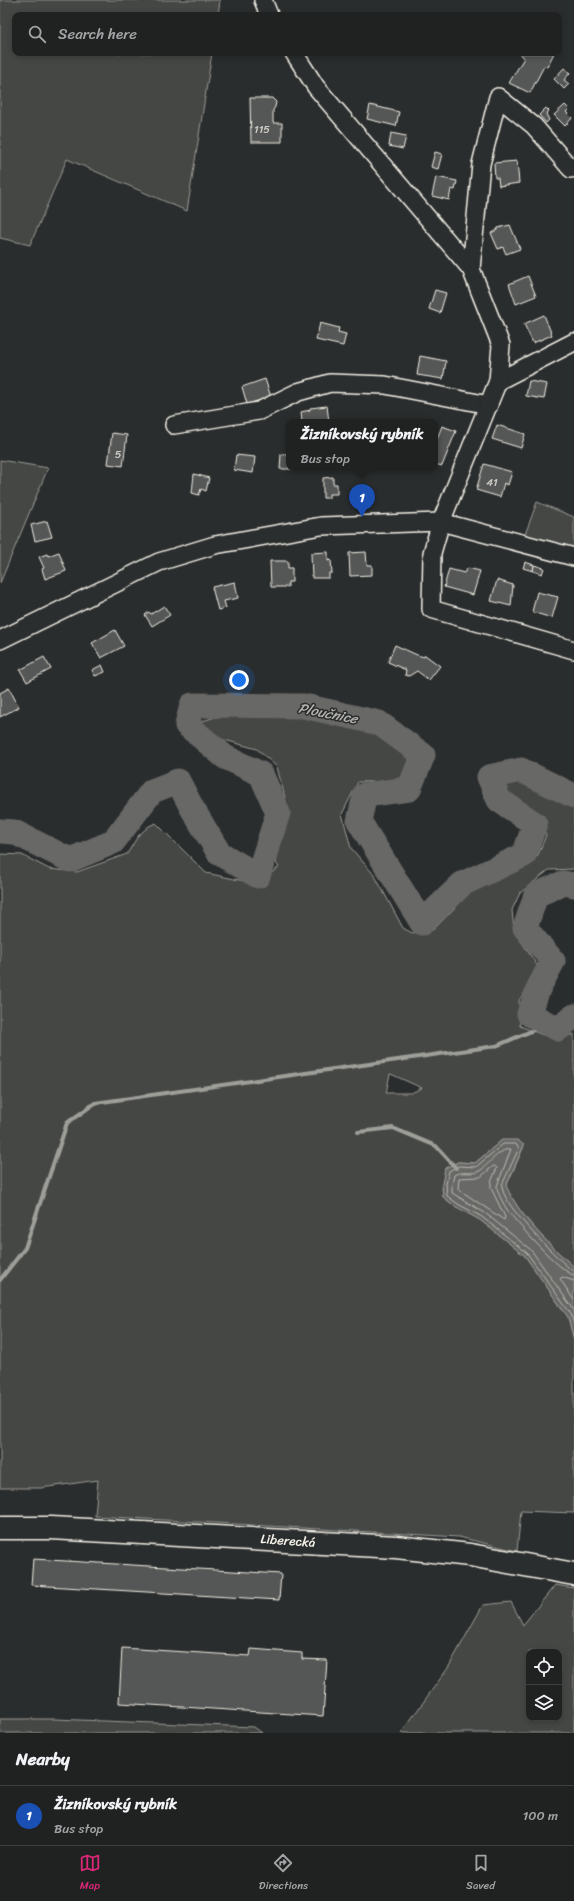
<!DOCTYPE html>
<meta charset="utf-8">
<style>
:root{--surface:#202222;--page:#2d2f2f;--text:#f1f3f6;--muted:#a2a4a5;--line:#3d3f40;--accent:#db2777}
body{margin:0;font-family:Sriracha,sans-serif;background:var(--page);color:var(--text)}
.controls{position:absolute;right:12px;bottom:12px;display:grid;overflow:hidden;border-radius:8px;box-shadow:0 2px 6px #0003}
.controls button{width:36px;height:36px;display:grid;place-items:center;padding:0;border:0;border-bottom:1px solid var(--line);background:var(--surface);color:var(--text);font:20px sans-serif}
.you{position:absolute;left:239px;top:680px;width:14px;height:14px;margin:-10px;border:3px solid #fff;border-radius:50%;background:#1a73e8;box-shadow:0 0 0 6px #1a73e833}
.badge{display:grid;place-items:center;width:26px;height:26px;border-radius:50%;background:var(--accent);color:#fff;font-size:13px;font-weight:700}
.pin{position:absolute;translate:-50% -33px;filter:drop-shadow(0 1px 2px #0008)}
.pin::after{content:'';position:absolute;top:21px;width:14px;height:12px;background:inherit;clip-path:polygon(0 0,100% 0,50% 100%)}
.popup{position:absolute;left:286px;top:419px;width:152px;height:52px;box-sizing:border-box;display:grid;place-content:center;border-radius:8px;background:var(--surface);filter:drop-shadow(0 1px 3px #0005);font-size:13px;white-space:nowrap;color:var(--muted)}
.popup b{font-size:15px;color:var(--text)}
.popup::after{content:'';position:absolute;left:50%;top:100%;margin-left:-8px;border:8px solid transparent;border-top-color:var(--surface)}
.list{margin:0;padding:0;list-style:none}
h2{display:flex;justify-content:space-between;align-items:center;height:52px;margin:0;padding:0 16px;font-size:17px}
h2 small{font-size:13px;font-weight:400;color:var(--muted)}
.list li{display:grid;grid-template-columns:26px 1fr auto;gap:12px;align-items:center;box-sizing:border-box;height:60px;padding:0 16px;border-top:1px solid var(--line)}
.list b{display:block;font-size:15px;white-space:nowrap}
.list p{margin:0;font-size:13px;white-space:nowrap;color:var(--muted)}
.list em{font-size:13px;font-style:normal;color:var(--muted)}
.icon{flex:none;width:22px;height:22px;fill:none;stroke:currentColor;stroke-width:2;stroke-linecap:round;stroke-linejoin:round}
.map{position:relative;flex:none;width:574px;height:1733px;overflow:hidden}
.search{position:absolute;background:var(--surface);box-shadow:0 2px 6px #0003;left:12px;right:12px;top:12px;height:44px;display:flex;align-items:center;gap:10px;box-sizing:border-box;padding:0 14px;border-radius:8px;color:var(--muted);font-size:15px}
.sheet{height:112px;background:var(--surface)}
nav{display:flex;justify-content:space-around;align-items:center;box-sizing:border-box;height:56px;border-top:1px solid var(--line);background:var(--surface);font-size:11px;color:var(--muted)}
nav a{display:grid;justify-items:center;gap:2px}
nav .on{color:var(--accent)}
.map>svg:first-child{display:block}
.green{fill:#444645;stroke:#9c9c96;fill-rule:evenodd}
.water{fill:#676866;stroke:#9f9f9a}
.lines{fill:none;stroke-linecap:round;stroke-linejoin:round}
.shore{stroke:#bcbab4;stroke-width:1}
.stream{stroke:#9f9f9a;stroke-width:4}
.river{stroke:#676866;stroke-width:25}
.building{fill:#555756;stroke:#f4f1e8}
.minor-casing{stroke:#f4f1e8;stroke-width:20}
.major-casing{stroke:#f4f1e8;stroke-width:25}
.minor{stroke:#2a2d2e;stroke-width:17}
.major{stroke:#2a2d2e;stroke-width:22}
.labels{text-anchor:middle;stroke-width:3;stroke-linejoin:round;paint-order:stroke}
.number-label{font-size:11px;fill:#cccac4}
.street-label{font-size:13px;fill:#f4f1e8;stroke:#2a2d2e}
.water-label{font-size:14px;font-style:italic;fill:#b5b3ae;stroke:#2a2d2e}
</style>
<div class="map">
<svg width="574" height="1733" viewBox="0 0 574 1733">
<rect width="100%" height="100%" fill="#2a2d2e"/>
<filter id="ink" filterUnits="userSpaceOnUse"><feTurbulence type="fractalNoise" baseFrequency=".025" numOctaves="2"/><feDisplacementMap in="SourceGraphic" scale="8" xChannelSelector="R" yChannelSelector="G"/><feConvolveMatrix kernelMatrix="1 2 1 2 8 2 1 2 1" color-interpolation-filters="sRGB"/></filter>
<g filter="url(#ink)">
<g class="green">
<path d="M0,0H220L218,15H15V53H212L187,211L67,159L30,245L0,238Z"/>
<path d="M0,460L48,468L0,583Z"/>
<path d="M537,502L574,517V554L523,540Z"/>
<path d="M229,713L352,719L418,763L417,770L396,781L358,782L342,814L351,848L375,876L403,928L412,933L433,930L486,877L529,864L538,855L546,835L538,817L500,788L506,779L555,792L574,808V869L549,870L520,893L512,910L514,931L541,971L519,1000L520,1026L556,1040L574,1034V1267C548,1243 522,1219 506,1187L524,1146L502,1140L475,1163L458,1162L446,1168L442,1184L443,1197L456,1207L480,1220L525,1256L568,1317L574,1340V1513L521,1511L517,1551L459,1537L95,1516L98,1480L41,1488H0V854L22,855L49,869L77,872L127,854L138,836L149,826L156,823L206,873L258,884L279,867L276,863L288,809L277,767L257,749L221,739L199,722ZM390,1074L393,1075L422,1088L411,1093H386Z"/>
<path d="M555,1585L574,1588V1733H401L448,1668L483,1605L511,1602L523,1625ZM529,1652H559V1718H529Z"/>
<path d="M0,1719H54L254,1727L262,1733H0Z"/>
</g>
<path class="water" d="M502,1140H517L524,1145L506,1186C521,1219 548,1243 574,1267V1340L568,1317L525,1256L480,1220L456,1207L443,1197L442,1184L445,1168L458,1162L475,1163Z"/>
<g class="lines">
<g class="shore">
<path d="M494,1166L497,1168L491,1182V1188L505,1217L504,1220L458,1189L459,1178L480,1177Z"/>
<path d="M574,1270L570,1269C554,1254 501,1205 502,1185L519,1148L516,1144H503L476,1167L459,1166L449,1171L446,1184L447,1196L458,1204L482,1217L527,1253L571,1314L574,1324"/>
<path d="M574,1275C562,1274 514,1220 506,1208C503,1202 497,1193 497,1186L511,1149C500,1148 489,1164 481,1170C473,1176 462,1170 454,1175L452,1185V1193L485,1213L531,1250L574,1310"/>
<path d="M574,1281L562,1277L560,1279L574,1300"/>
</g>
<g class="stream">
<path d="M358,1132L393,1128L436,1146L456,1168"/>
<path d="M0,1280L25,1248L67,1123L95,1103L496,1046L548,1024"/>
</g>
<g class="river">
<path d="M0,831L14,832L70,860L113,842L152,791L178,781L192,808L219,853L258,876L278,813L261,774L225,757L187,725L192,705L304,706L379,723L423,755L409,789L365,795L359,821L422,923L462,884L524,855L535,824L499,800L489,777L521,770L574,796"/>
<path d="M574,885L563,883L536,895L525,928L553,961L539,987L529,1014L558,1029L574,1016"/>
</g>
</g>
<g class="building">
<path d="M520,53H554L547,67L544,66L530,93L509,83L524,58Z"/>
<path d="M564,68L570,73L564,80L569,84L564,89L554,79Z"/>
<path d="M250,98H272L276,102L275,107L273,110V123H282V142H251Z"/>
<path d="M370,105L399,112L396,126L367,119Z"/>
<path d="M565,105L569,109L566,112L572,118L565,126L554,115Z"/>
<path d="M546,108L549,111L546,114L549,120L546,123L539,115Z"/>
<path d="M391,133L406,136L403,149L389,146Z"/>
<path d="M435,152L442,154L438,169L431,167Z"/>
<path d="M517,161L519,183L499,186L498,178H495L494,163Z"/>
<path d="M436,177L457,181L455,190L451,189L449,200L432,196Z"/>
<path d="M510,225L520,249L506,254L503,247L498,249L491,233L497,230L498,228Z"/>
<path d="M528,276L536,296L516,304L509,284Z"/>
<path d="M435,290L446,293L440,313L429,309Z"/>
<path d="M544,315L552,335L533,343L524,324Z"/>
<path d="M320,323L339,328L338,332L346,334L343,346L316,340Z"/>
<path d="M420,356L446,361L443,379L417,375Z"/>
<path d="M265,379L271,397L247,404L242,387Z"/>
<path d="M529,381L547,384L544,399L526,396Z"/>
<path d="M327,406L329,422H302L301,412L310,410V408Z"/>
<path d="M497,425L525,434L521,448L492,439Z"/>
<path d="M442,426L456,431L442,466L435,464V444Z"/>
<path d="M112,433L127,435L123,466L108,464Z"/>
<path d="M281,454H289V468L296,469H280Z"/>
<path d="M236,455L255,457L253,473L234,470Z"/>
<path d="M484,464L512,472L508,485L504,483L500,497L476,490Z"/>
<path d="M194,474L209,478L206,491L201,489L199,495L192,493Z"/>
<path d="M333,477V484H337V494H329V498H323V478Z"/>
<path d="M47,521L52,537L35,541L31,525Z"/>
<path d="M59,552L66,571L45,579L42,569L44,568L39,557L47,554L48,556Z"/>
<path d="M328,552V561L331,560L332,573H329V578H312L311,553Z"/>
<path d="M366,552L367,565H372V575L350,576L349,553Z"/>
<path d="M270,561H288V568H292V582H288V587H271Z"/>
<path d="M525,562L534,565L533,571L523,568Z"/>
<path d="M534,565L544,568L542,574L533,571Z"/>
<path d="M468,568L480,571L473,595L444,587L449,569L464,573Z"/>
<path d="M497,580L513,585L511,606L491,601Z"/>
<path d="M235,582L238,598L224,601L226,608L218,610L212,587Z"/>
<path d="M537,592L558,597L552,618L532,612Z"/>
<path d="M164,606L170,615L152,626L145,615L149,612L151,614Z"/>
<path d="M115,630L124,646L101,658L92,643Z"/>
<path d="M395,645L417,655L424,657L425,655L440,666L429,680L417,671L409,676L405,675L406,670L388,662Z"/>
<path d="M44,657L51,669L27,682L20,670Z"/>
<path d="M102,665L105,672L95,676L92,670Z"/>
<path d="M9,688L19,707L0,717V693Z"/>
<path d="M33,1559L281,1574L279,1600L31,1585Z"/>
<path d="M122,1648L250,1656L251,1649L302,1653V1659L327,1660L323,1716L119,1703Z"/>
</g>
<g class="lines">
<defs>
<g id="minor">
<path d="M263,0L269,15"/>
<path d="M471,269L481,164L498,97L534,126L571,169L574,166"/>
<path d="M498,381L574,342"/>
<path d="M174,425L259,411L298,392L330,383L385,385L489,405"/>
<path d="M574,557L441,522L432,553L431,609L574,650"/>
<path d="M0,640L159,562L215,545L321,526L441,522L498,381L501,345L471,269L316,87L294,53"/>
</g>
<path id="major" d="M0,1528H51L396,1547L470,1555L574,1574"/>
</defs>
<use href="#minor" class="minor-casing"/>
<use href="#major" class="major-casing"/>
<use href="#minor" class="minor"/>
<use href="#major" class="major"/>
</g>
</g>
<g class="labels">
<g class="number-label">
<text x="262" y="133">115</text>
<text x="118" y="458">5</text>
<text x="492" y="486">41</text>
</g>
<g class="street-label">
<text transform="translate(288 1540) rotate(4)" y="5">Liberecká</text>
</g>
<g class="water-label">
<text transform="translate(328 713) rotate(11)" y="5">Ploučnice</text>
</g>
</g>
</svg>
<div class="controls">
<button><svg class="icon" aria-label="locate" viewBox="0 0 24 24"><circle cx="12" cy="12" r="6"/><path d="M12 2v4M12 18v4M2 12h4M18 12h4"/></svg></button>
<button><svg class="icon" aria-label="layers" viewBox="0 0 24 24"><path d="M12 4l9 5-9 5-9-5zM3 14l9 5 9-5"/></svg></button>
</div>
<div class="you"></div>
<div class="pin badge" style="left:362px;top:517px;background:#1a4fb4">1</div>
<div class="popup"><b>Žizníkovský rybník</b>Bus stop</div>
<div class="search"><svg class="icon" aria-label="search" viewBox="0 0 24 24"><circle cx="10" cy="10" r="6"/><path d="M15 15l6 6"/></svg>Search here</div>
</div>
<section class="sheet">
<h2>Nearby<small></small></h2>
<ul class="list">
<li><span class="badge" style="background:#1a4fb4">1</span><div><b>Žizníkovský rybník</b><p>Bus stop</p></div><em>100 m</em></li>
</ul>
</section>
<nav>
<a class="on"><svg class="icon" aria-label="map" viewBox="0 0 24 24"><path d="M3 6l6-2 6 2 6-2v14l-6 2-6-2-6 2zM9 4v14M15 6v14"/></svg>Map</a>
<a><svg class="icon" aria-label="directions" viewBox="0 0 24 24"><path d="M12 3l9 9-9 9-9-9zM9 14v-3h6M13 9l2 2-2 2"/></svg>Directions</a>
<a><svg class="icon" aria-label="saved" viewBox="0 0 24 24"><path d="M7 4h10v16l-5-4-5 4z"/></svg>Saved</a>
</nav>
